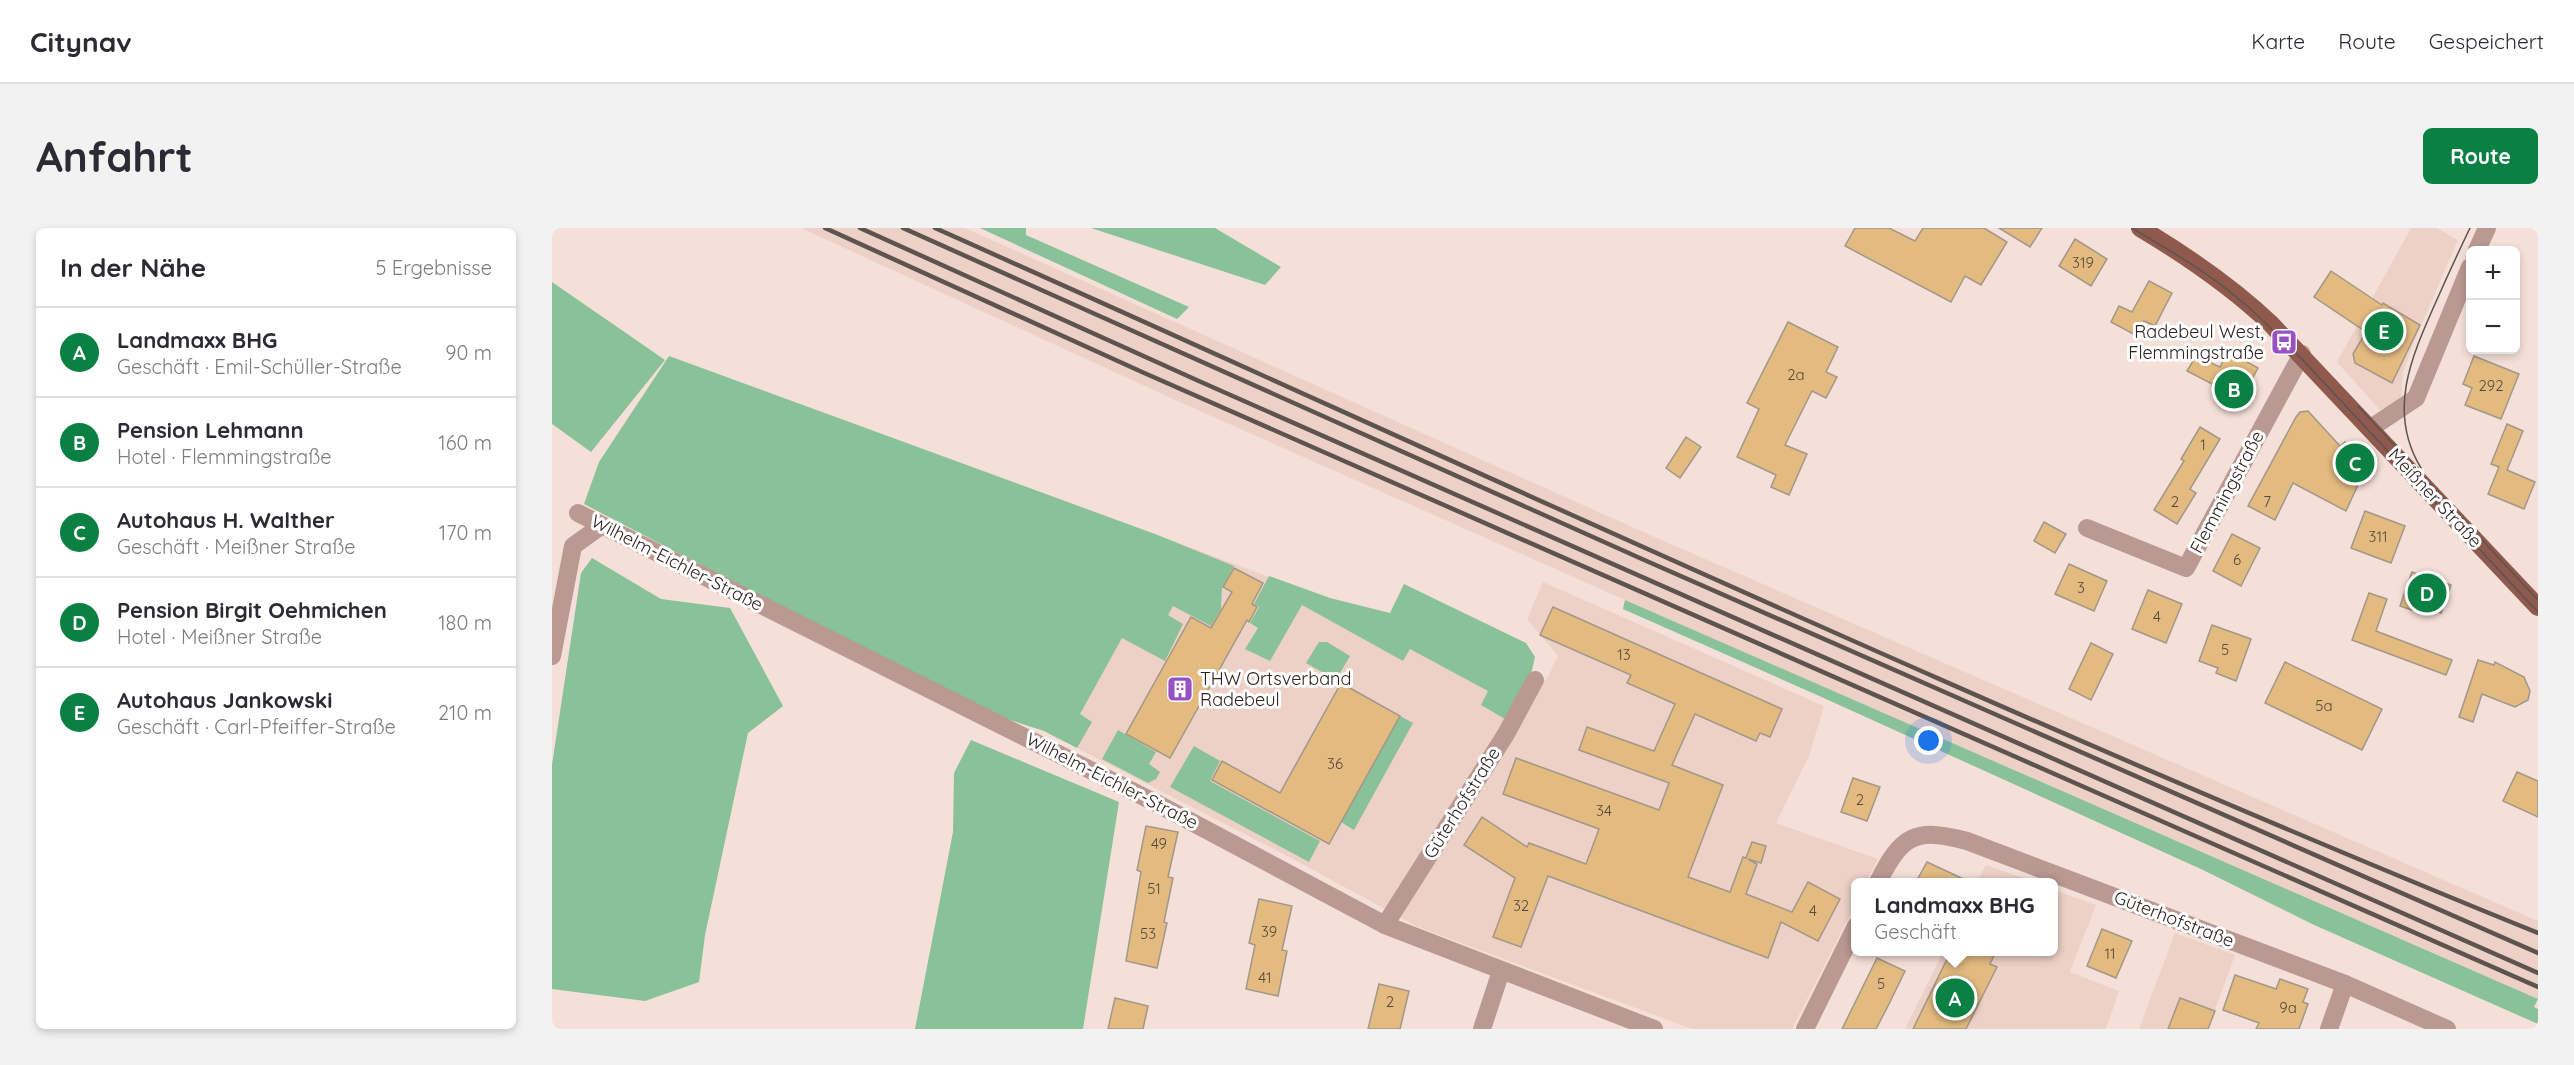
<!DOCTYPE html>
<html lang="de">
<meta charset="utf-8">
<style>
:root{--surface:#fff;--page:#f2f2f3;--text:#2b2b33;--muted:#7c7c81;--line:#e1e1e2;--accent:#0b8043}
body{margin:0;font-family:Quicksand,sans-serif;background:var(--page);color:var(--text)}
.controls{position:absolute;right:18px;top:18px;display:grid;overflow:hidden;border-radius:9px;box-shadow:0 3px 9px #0003}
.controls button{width:54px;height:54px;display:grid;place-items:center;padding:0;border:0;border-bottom:2px solid var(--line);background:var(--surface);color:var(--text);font:30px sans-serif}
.you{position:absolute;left:1377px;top:513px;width:21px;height:21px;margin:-15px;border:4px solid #fff;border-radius:50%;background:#1a73e8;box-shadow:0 0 0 9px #1a73e833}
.badge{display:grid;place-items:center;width:39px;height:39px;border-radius:50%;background:var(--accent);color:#fff;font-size:20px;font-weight:700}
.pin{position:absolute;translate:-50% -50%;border:3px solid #fff;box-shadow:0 2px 6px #0006}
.popup{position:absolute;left:1299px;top:650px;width:207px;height:78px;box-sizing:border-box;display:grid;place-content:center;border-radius:9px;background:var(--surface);filter:drop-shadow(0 2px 4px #0005);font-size:20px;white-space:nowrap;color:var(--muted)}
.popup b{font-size:22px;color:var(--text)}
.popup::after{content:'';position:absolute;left:50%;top:100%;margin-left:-12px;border:12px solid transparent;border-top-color:var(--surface)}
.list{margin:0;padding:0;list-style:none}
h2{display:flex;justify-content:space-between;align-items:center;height:78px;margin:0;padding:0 24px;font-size:26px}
h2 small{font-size:20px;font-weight:400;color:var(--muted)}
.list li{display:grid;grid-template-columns:39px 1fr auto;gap:18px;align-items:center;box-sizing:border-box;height:90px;padding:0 24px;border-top:2px solid var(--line)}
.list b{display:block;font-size:22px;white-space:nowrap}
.list p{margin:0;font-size:20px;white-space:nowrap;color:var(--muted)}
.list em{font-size:20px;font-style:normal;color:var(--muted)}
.map{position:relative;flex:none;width:1986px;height:801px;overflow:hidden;border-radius:9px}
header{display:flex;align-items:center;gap:36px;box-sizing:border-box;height:84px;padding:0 30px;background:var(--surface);border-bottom:2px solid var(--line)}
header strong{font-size:28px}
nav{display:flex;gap:33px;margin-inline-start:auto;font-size:21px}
.intro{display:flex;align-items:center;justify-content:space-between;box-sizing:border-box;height:144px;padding:0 36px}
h1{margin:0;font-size:42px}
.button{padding:15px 27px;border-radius:9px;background:var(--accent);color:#fff;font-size:21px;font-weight:700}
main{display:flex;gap:36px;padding:0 36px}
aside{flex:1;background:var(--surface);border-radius:9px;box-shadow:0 3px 9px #0003}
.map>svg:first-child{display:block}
.built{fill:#edd1c7}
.green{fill:#89c199}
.building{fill:#e3ba80;stroke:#a29788;stroke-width:1.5}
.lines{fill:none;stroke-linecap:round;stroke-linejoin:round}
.minor{stroke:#b99991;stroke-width:18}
.major{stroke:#90594d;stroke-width:18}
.tram{stroke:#5d534f;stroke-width:1.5}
.rail{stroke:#5d534f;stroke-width:4.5}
.labels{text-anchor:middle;stroke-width:6;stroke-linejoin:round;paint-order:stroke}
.number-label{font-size:15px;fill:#594a39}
.poi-label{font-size:18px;fill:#2b2421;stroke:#fff;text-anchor:end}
.street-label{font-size:18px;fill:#2b2421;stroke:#fff}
</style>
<header>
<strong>Citynav</strong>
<nav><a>Karte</a><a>Route</a><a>Gespeichert</a></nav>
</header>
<div class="intro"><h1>Anfahrt</h1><a class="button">Route</a></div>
<main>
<aside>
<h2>In der Nähe<small>5 Ergebnisse</small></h2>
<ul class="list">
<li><span class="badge">A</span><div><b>Landmaxx BHG</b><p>Geschäft · Emil-Schüller-Straße</p></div><em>90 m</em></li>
<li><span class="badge">B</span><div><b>Pension Lehmann</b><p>Hotel · Flemmingstraße</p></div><em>160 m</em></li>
<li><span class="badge">C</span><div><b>Autohaus H. Walther</b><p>Geschäft · Meißner Straße</p></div><em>170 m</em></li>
<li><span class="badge">D</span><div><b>Pension Birgit Oehmichen</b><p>Hotel · Meißner Straße</p></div><em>180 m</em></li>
<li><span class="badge">E</span><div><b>Autohaus Jankowski</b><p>Geschäft · Carl-Pfeiffer-Straße</p></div><em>210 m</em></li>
</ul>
</aside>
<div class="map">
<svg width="1986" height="801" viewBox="0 0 1986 801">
<rect width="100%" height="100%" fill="#f4e0d8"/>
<g class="built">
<path d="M249,0H413L1098,307L1986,693V771L1073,372L621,171Z"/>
<path d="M1859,0H1885L1906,12L1860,119L1851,145L1849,174L1828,182L1785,134Z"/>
<path d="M603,306L994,453L1006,428L975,391L991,354L1272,478L1257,528L1224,595L1326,631L1314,654H1304V675L1240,801H1140L866,699L743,632L492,503Z"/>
<path d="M1434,637L1482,654H1425Z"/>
<path d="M1502,662L1544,677L1518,744L1567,763L1554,801H1353L1391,724H1502Z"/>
<path d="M1623,705L1683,727L1656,801H1587Z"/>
</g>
<g class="green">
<path d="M428,0H474V7L637,79L625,91Z"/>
<path d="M539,0H663L729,39L713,57Z"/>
<path d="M0,54L113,132L39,224L0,196Z"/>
<path d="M117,128L603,306L682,338L670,360L669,381L659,398L621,378L616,387L631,396L613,433L570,410L528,486L540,494L525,520L492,503L452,490L306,419L32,276L47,234Z"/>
<path d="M40,330L109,371L178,380L231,478L196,505L153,707L147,754L93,773L0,761V537L29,345Z"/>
<path d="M717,348L778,370L838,385L852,356L974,415L983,429L979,446L953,491L929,477L936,463L858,421L851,433L750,377L718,433L693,421L706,400L698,395L707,379L702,376Z"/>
<path d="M1073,372L1986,771L1982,779L1986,781V796L1760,696L1651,642L1274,471L1071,381Z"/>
<path d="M767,414H775L798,428L784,452L754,435Z"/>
<path d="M848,488L861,495L802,602L789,594Z"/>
<path d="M566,502L604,524L597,536L608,544L604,551L596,555L550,531Z"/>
<path d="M419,512L567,574L531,801H363L401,604L402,545Z"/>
<path d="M642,518L668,533L658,553L768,613L757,634L618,559Z"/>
</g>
<g class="building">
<path d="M1303,0H1337L1363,13L1371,0H1432L1455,14L1429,57L1413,48L1399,74L1293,18Z"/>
<path d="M1447,0H1490L1478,19Z"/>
<path d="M1523,11L1555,31L1539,58L1507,38Z"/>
<path d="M1779,43L1830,77L1831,75L1868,97L1840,155L1803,135L1801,126L1814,104L1762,69Z"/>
<path d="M1597,53L1620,65L1603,98L1592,93L1585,108L1559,94L1567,78L1580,84Z"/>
<path d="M1236,94L1286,119L1274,144L1285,149L1274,170L1260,163L1233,217L1255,226L1237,267L1219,259L1224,247L1185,229L1207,181L1195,175Z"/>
<path d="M1676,123L1706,140L1689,171L1635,143L1644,128L1668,139Z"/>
<path d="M1922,128L1967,146L1949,191L1913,177L1920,160L1911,156Z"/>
<path d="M1756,183L1788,218L1793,214L1816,235L1794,283L1741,255L1723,292L1696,278L1744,189L1748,184Z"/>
<path d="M1955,196L1971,203L1955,242L1983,254L1972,281L1936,266L1947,239L1939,236Z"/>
<path d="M1648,199L1668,211L1638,261L1644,265L1625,296L1602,282L1632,233L1629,231Z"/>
<path d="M1134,209L1149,219L1128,250L1114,240Z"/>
<path d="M1813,283L1853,298L1839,335L1799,320Z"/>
<path d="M1492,294L1514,306L1503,325L1482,313Z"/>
<path d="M1680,306L1708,320L1689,358L1661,343Z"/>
<path d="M1517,336L1555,353L1542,383L1503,366Z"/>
<path d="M682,340L711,355L700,376L705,379L697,394L695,392L618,530L574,506L639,389L659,400L680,364L671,359Z"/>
<path d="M1860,344L1899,357L1889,385L1874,380L1872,386L1848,378Z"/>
<path d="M1596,362L1630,376L1614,415L1580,401Z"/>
<path d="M1817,365L1835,371L1824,403L1900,432L1894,447L1800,412Z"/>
<path d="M1001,379L1230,481L1218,509L1208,505L1204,513L1143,486L1120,537L1171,557L1136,649L1178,664L1191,629L1194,630L1200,614L1214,618L1209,635L1196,631L1205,636L1194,666L1240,684L1256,654L1288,671L1266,713L1229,694L1216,730L996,648L969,719L941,709L963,650L912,617L930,589L975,619L977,615L1034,636L1047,601L951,566L964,530L1107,582L1117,555L1027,522L1035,499L1102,523L1123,476L1075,455L1079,447L988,407Z"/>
<path d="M1660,397L1699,411L1684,453L1664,445L1666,440L1647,433Z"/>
<path d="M1539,415L1561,426L1539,472L1517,461Z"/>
<path d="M1926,432L1942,437L1943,434L1972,449L1978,463L1976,472L1963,479L1930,466L1921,494L1907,489Z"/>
<path d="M1733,434L1830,481L1810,522L1713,475Z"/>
<path d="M789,455L848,488L777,616L660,552L670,533L728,565Z"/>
<path d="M1965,544L1986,553V589L1951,573Z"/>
<path d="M1301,550L1328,559L1315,593L1289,584Z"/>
<path d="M594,598L626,604L616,649L621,650L612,694L615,695L605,740L574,733L589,644L585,642Z"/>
<path d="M1375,634L1418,654H1364Z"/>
<path d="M707,671L740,678L730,722L735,723L726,768L694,761L703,717L697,715Z"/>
<path d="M1550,701L1580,713L1564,750L1535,738Z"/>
<path d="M1399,723H1444L1438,736L1445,739L1414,801H1361Z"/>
<path d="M1325,730L1353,743L1336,778L1324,801H1290Z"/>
<path d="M1683,747L1724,761L1728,751L1756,761L1751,774L1756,776L1747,801H1704L1707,795L1671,782Z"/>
<path d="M827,756L857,763L848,801H816Z"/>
<path d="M563,770L596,778L591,801H556Z"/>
<path d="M1628,770L1663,783L1656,801H1616Z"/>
</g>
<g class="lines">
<g class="minor">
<path d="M1925,22L1935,0"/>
<path d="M1819,200L1864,170L1918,39"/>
<path d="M26,285L604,575L833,697L1102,801"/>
<path d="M1535,300L1634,340L1750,126"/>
<path d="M0,428L21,318L49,298"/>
<path d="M1326,654C1350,607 1363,599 1415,613L1793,756L1895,801"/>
<path d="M833,697L954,506L983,452"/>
<path d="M930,801L949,743"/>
<path d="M1253,801L1304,698"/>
<path d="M1777,801L1793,756"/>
</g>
<path class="major" d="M1588,0C1635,28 1679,58 1719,96L1986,379"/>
<g class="tram">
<path d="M1580,0C1617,22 1655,44 1688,72C1709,89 1728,110 1748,129L1986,384"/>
<path d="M1806,178L1986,372"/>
<path d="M1869,240C1835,184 1859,130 1883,76C1894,51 1906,25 1918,0"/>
</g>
<g class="rail">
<path d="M273,0L590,144L1986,759"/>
<path d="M308,0L649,154L1986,745"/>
<path d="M351,0L1090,331L1986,725"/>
<path d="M383,0C916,238 1445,486 1986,705"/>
</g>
</g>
<defs>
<symbol id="bus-square" viewBox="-11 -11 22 22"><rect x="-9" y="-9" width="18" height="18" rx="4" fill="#9851c5" stroke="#fff"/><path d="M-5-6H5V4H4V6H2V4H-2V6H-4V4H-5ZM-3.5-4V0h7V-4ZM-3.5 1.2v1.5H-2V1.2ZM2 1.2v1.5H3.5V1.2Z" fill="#fff"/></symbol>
<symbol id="building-square" viewBox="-11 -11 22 22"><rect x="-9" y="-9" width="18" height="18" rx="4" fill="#9851c5" stroke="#fff"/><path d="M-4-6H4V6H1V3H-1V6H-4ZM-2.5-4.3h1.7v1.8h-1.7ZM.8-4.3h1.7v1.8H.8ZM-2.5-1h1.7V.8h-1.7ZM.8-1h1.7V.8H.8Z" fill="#fff"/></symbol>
</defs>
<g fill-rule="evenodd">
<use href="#bus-square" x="1717" y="99" width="30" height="30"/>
<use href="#building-square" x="613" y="446" width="30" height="30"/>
</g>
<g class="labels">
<g class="number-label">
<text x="1531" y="40">319</text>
<text x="1244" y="152">2a</text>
<text x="1939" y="163">292</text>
<text x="1651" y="222">1</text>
<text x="1623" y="279">2</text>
<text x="1715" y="279">7</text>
<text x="1826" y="314">311</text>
<text x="1685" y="337">6</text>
<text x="1529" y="365">3</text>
<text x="1605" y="394">4</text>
<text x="1673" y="427">5</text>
<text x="1072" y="432">13</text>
<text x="1772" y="483">5a</text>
<text x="783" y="541">36</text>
<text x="1308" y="577">2</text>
<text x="1052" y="588">34</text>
<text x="607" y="621">49</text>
<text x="602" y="666">51</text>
<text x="969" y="683">32</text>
<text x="1261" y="688">4</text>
<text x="717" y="709">39</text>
<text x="596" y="711">53</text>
<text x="1558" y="731">11</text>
<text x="713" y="755">41</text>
<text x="1329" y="761">5</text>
<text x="838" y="779">2</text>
<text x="1736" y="785">9a</text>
</g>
<g class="poi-label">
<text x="1712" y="110">Radebeul West,<tspan x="1712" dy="21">Flemmingstraße</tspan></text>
<text x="648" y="457" text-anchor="start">THW Ortsverband<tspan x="648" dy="21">Radebeul</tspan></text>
</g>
<g class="street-label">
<text transform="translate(1675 264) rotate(-62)" y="6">Flemmingstraße</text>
<text transform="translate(1883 270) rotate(47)" y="6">Meißner Straße</text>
<text transform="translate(125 335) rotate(27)" y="6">Wilhelm-Eichler-Straße</text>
<text transform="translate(560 553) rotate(27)" y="6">Wilhelm-Eichler-Straße</text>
<text transform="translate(910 575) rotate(-58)" y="6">Güterhofstraße</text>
<text transform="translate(1622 691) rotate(21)" y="6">Güterhofstraße</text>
</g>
</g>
</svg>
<div class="controls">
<button>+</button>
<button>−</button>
</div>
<div class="you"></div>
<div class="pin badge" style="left:1403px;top:770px">A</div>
<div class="popup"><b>Landmaxx BHG</b>Geschäft</div>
<div class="pin badge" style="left:1682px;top:161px">B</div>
<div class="pin badge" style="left:1803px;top:235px">C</div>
<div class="pin badge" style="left:1875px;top:365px">D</div>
<div class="pin badge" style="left:1832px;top:103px">E</div>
</div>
</main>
